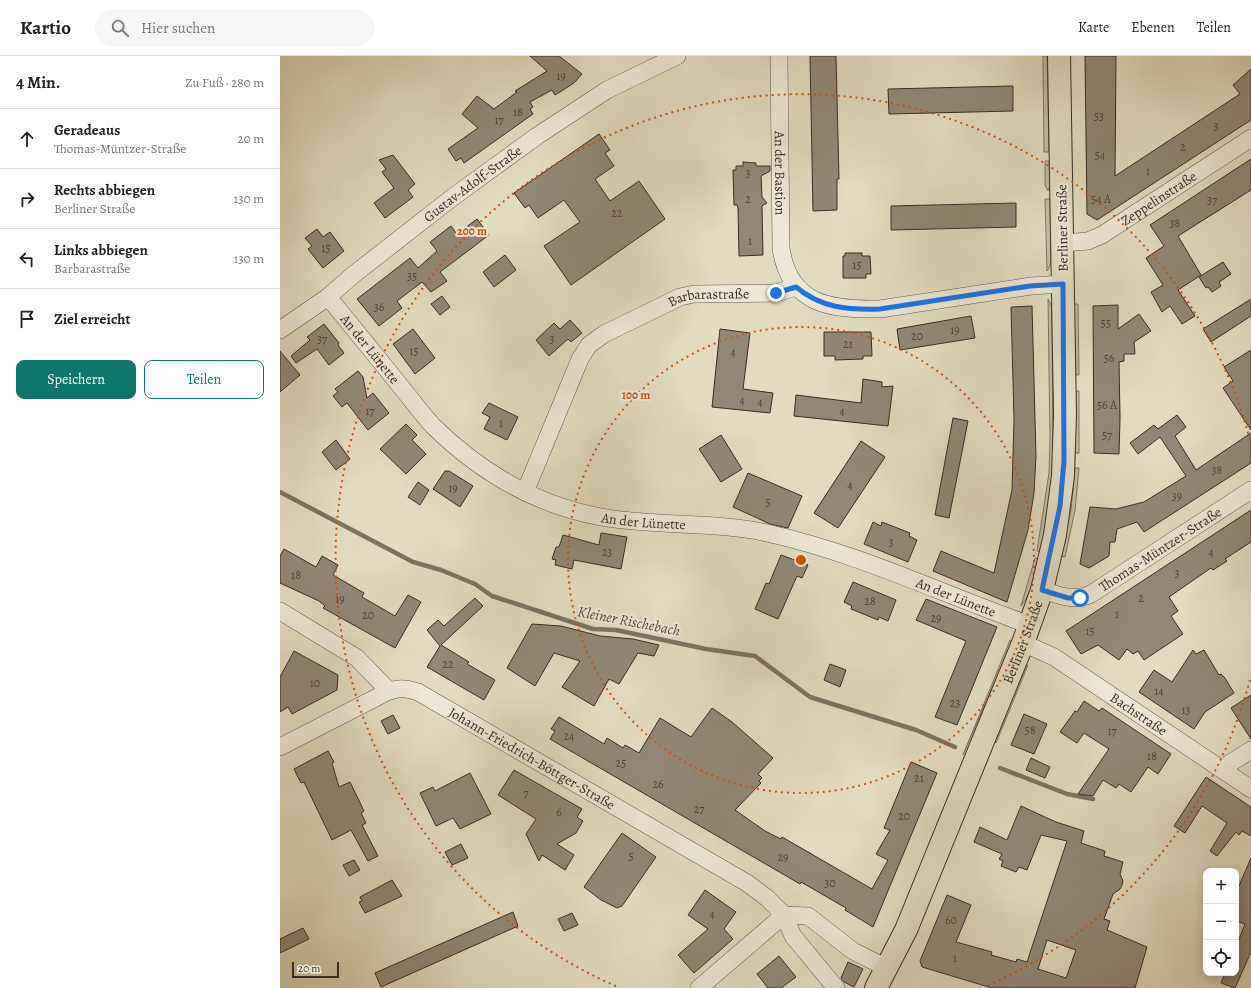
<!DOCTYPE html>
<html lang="de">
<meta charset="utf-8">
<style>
:root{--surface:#fff;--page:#f6f6f6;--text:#222;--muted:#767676;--line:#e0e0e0;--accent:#0f766e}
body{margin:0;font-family:Alegreya,serif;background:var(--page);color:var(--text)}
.controls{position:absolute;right:12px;bottom:12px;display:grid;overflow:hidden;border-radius:8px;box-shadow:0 2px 10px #0003}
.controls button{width:36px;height:36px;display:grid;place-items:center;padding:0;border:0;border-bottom:1px solid var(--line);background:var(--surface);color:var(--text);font:20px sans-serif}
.scale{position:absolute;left:12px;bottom:10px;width:47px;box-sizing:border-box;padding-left:4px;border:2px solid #3b2c24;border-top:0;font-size:11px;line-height:14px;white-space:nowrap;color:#3b2c24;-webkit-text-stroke:3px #ede8d6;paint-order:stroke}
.stop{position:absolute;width:12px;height:12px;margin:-9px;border:3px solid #1a73e8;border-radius:50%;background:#fff}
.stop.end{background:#1a73e8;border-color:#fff;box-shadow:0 1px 4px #0008}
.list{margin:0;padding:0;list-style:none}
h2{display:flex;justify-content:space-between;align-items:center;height:52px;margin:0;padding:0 16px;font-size:17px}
h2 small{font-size:13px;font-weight:400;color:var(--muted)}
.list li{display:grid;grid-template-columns:26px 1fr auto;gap:12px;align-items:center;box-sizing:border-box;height:60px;padding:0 16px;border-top:1px solid var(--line)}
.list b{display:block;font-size:15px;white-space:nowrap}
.list p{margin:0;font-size:13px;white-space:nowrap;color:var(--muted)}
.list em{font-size:13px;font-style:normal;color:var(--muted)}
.actions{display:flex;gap:8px;padding:12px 16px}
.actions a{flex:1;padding:9px 0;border:1px solid var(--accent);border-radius:8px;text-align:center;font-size:14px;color:var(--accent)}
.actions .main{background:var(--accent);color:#fff}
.icon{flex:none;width:22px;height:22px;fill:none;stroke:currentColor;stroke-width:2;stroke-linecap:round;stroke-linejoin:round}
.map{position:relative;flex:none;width:971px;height:932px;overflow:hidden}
header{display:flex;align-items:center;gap:24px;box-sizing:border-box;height:56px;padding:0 20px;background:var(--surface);border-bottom:1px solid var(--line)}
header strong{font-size:19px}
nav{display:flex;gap:22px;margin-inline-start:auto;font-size:14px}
.search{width:280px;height:36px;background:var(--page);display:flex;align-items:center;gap:10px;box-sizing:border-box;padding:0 14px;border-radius:22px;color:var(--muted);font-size:15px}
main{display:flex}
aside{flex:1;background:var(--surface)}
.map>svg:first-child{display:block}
.green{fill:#c6bda5;stroke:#807464}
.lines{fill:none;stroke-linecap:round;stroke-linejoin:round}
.stream{stroke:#7e7262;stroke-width:4.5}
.building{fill:#928775;stroke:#3b2c24;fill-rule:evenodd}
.minor-casing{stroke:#65584b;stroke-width:18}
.primary-casing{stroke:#3b2c24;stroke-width:24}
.minor{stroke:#ede8d6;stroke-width:17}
.primary{stroke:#e3dbc0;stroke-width:22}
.route{stroke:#1a73e8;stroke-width:5}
.ring{fill:none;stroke:#ce5210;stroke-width:2;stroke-dasharray:2 4}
.labels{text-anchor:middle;stroke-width:4;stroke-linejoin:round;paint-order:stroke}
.number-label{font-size:12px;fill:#514338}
.street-label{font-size:14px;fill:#3b2c24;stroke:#ede8d6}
.water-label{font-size:15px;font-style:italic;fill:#57493e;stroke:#ede8d6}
.centre{fill:#ce5210;stroke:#ede8d6;stroke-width:2}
.ring-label{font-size:12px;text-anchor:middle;font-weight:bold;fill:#ce5210;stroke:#ede8d6;stroke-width:4;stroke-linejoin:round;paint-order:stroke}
</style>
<header>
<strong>Kartio</strong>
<div class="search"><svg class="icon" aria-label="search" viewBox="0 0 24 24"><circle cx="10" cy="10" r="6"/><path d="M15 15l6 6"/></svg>Hier suchen</div>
<nav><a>Karte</a><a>Ebenen</a><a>Teilen</a></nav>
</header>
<main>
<aside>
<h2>4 Min.<small>Zu Fuß · 280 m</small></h2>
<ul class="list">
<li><svg class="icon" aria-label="ahead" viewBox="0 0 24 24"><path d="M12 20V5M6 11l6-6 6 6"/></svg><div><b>Geradeaus</b><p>Thomas-Müntzer-Straße</p></div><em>20 m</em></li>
<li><svg class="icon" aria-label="right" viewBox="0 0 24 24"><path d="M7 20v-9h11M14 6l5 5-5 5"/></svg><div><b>Rechts abbiegen</b><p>Berliner Straße</p></div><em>130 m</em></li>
<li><svg class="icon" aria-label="left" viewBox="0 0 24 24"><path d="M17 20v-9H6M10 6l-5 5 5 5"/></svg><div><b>Links abbiegen</b><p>Barbarastraße</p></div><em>130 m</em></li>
<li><svg class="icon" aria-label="arrive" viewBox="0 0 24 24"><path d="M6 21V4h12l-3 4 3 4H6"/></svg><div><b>Ziel erreicht</b></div></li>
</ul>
<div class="actions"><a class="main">Speichern</a><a>Teilen</a></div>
</aside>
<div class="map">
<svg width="971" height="932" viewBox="0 0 971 932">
<rect width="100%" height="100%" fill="#e3dbc0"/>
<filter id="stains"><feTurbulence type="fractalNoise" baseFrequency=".005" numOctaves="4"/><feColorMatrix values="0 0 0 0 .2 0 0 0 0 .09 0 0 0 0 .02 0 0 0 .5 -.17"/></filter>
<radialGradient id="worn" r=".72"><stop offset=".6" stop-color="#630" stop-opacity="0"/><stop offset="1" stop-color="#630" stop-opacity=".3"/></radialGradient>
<g class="green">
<path d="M763,0H767L769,96H764Z"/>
<path d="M765,105H769L770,129L768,135L765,129Z"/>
<path d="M765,143H770L771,203L770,210L767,215Z"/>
<path d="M768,243L772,251L773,410L768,452L761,496L757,495L769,417L770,382Z"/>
<path d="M794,248H798L799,319H796Z"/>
<rect x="795" y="335" width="4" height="62"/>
<path d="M795,412H799L795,454L785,501L781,500L791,454Z"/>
<path d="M755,502L759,503L749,538L741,550Z"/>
<path d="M731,584V588L683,699L730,584Z"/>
<path d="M748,609L716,687L715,684L744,612Z"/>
</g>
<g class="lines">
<g class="stream">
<path d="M0,436L133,506L161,514L195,528L212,540L313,573L336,574L426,593L475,600L530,641L636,674L675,691"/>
<path d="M720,712L787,738L813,743"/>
</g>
</g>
<g class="building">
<path d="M250,0H279L302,18L294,27L275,39L272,34L250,46L253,51L250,53L253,58L184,107L181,102L176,105L168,93L198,72L182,58L197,40L214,53L237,36L235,35L267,15Z"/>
<path d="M530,0H556L559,123H557V154L533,155Z"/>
<path d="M805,0H836L835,120L960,38L953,29L971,13V64L817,164L807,158Z"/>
<path d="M733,30V55L609,58L608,33Z"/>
<path d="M319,78L330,94L325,97L334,110L315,123L330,145L359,125L385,163L291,229L264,190L300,166L284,144L258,162L249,149L245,152L234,137Z"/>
<path d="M113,99L135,128L128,134L133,141L105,162L94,147L114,132L102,116L106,113L99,104Z"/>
<path d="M971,103V134L898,180L921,219L898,234L915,260L902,268L890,250L882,256L871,236L883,229L866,202L884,190L870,169Z"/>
<path d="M463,106L476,107V110H490V115L481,120L482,141L487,147L482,150L483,199L459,200L458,152L457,149H454L453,114H456V110H463Z"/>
<path d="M736,147V171L611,174V150Z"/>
<path d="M197,163L209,179L160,216L167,225L151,236L142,226L117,245L122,252L99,270L77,243L130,202L138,212L157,195L150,186L171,170L177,178Z"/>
<path d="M37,173L43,181L50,176L64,195L43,212L28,193L32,190L25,182Z"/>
<path d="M565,197H582V200H590L591,218H586V222H563V200H565Z"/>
<path d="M225,199L236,214L214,231L203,216Z"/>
<path d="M943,206L951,218L939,226L941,230L932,236L928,231L926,232L919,221Z"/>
<path d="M162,240L170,251L160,259L151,248Z"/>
<path d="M971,243V260L931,286L923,273Z"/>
<path d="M838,249V273L859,258L871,275L854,286L855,298H844V305L839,306L840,362L839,398L814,397L813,250Z"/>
<path d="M752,250L756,400L754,437L748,474L727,546L653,515L661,495L714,517L732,434L734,363L731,251Z"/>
<path d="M691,260L695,282L620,294L617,273Z"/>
<path d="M290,264L302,277L291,286L288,283L269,300L256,284L274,267L280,273Z"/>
<path d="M44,268L59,287L58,289L64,297L49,309L37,293L16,307L11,300L30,284L27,281Z"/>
<path d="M133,273L155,302L135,318L113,288Z"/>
<path d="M440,273L470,277L463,333L493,337L490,357L432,351Z"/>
<path d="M544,276H591L592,300H583V303L555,304V300H544Z"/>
<path d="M971,294V374L943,332L953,325L944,311Z"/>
<path d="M0,295L20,319L0,336Z"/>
<path d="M78,315L83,321L87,342L93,337L109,357L88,374L67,347L62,351L53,340L58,336L55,333Z"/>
<path d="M583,323L602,326V331L613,330L608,370L514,360L516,339L581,347Z"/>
<path d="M209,347L238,361L227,384L204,373L210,361L202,357Z"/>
<path d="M897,359L906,371L895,380L916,414L971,377V407L864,476L857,466L837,473L835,486H830L829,500L809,512L800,508L810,451L836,453L864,446L906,420L880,381L858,398L850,387L874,369L878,373Z"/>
<path d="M673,362L688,365L669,462L655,459Z"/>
<path d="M126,368L137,379L132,384L146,398L126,418L100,393Z"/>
<path d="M441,379L462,413L441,426L419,393Z"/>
<path d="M56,384L70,403L56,414L42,396Z"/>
<path d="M581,385L605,401L558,472L534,457Z"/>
<path d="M165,415H169L193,430L180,451L153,433Z"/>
<path d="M468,417L522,440L508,472L490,468L453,451Z"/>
<path d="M138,426L149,434L140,449L128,441Z"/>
<path d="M971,454V486L945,503L947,505L933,514L931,512L889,541L898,555L891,560L903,578L864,604L858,595L853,598L847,593L839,604L818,589L801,598L786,575Z"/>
<path d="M593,466L601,470L602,466L630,477L629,480L637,484L628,506L584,488Z"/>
<path d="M321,477L347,481L341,513L294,504L292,513L275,509L276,504L272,503L276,491H279L283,479L319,489Z"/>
<path d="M4,493L36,511L42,500L58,509L53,519L84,537L82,541L115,560L128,539L141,546L115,592L43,552L45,550L39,545L0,527V500Z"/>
<path d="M501,499L528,509L522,522L517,520L498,563L475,553L486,527L489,528Z"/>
<path d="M573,526L616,544L608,565L599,561L598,564L571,553L572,550L564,546Z"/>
<path d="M195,542L203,550L161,589L189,606L187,608L215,624L204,644L147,611L160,590L147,574L158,564L164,570Z"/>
<path d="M646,543L717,571L677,669L655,661L686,585L636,564Z"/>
<path d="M252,568L281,570L320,580L353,583L379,589L374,600L358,597L339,628L329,623L314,650L282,631L300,605L274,597L255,630L227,612Z"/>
<path d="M913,594L916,598L924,594L939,619L941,618L945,622L954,637L925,656L914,673L859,636L874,614L892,626Z"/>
<path d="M14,595L58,619L57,634L12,658L8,651L0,656V621Z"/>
<path d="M550,608L566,614L560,631L544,624Z"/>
<path d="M971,639V683L951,652Z"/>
<path d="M804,645L819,655L822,652L891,698L878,718L868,711L851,736L839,728L836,732L823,724L813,740L798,738L829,693L804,677L797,687L780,676L795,655L797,656Z"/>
<path d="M432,652L452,666L493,702L478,718L482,722L479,725L481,727L455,754L485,775L501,783L502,781L592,833L608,804L596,798L610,774L604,772L631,706L657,717L593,871L565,854L566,852L521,826L520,828L270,683L275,675L271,673L279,661L324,688L327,682L343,692L345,689L359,697L380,662L411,681Z"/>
<path d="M744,658L767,668L754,698L731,689Z"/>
<path d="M113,659L120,672L108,678L101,665Z"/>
<path d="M48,695L54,706L52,707L59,731L70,726L84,755L81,757L86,767L82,769L98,800L88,805L71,774L52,784L24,726L21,727L14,713Z"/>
<path d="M751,702L770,711L765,722L746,714Z"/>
<path d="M234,714L302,753L297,761L303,765L296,777L277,788L294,799L285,814L262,799L259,805L246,778L256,763L218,739Z"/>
<path d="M190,717L211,758L180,773L173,762L156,770L140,737L153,731L155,735Z"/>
<path d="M926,721L971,751V780L962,775L959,779L956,776L937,800L930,795L947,767L922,750L905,777L894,770Z"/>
<path d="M741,750L776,766L804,775L801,787L825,795L824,800L843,806L840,818L843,825L842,829L840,833L833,838L824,863L830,865L827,874L867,891L855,932H712L642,911L640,905L667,839L691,849L676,886L712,896L711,899L736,906L737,903L747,906L787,785L761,779L747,814L739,811L736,816L721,810L723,805L719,803L722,798L694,786L700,771L727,784ZM767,884L796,894L786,922L758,913Z"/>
<path d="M342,777L376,801L342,850L337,852L321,844L304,831Z"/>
<path d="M181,788L188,802L172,809L165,796Z"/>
<path d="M971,802V896L955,932L941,927L945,917H956V891L965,868L956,865V837Z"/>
<path d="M74,804L80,814L69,820L63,809Z"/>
<path d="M112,824L122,840L85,857L79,846L82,845L80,841Z"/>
<path d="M425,834L456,856L444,873L453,883L414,917L398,899L428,873L408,859Z"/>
<path d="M233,856L238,870L101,931L95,917Z"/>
<path d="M292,857L298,869L284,875L278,863Z"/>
<path d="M23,872L29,883L0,897V883Z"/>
<path d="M499,900L516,921L501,932H488L477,918Z"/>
<path d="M568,906L583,913L574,931L564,926L561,922Z"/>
</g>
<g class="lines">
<defs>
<g id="minor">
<path id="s1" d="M499,0L501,192C509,249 551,254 600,253L751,230L783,228"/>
<path id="s2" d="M782,187L808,185L822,179L971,82"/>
<path id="s3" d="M48,241C71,269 94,297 117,326C129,340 140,356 153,370C200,416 256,449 321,461C376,471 433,465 487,477C578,497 662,538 750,569"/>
<path id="s4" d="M0,274L48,241L73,219L173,141L257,80L327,34L397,0"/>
<path id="s5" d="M245,436L300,303L309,289L324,278L400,241L414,238L496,237L516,231"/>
<path id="s6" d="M762,534C778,539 794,546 811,538L971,434"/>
<path d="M0,555L77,602L109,635"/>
<path id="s7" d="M743,587L774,601L971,733"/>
<path id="s8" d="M0,691L109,635C120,632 127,632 138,636L467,827L487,842L504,859L513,880L556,932"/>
<path d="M941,713L971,694"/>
<path d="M504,859L528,860L573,895L607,912"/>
<path d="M419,932L504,859"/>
</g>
<g id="primary">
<path id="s9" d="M596,932L626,874L743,587L762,534L775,479L783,420L785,359L779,0"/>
</g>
</defs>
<use href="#minor" class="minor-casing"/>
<use href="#primary" class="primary-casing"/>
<use href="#minor" class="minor"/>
<use href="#primary" class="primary"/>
</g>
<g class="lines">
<path class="route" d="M496,237L516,231C541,252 568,254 600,253L750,230L783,228L784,405L780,450L762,534L788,542H800"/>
</g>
<g class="ring">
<circle cx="521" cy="504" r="233"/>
<path d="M970 624A465 465 0 0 1 706 930M336 930A465 465 0 1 1 970 384"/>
</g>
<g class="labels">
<g class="number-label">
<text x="281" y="24">19</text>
<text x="238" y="60">18</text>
<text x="819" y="64">53</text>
<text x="219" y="68">17</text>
<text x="936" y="74">3</text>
<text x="903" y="95">2</text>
<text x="820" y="103">54</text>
<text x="868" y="119">1</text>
<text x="468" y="121">3</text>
<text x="468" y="147">2</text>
<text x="821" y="147">54 A</text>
<text x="932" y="148">37</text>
<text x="337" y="161">22</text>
<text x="895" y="171">38</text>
<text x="470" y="189">1</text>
<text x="46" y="196">15</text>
<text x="577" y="213">15</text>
<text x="132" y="224">35</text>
<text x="99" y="255">36</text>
<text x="826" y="271">55</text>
<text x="675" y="278">19</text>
<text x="637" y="284">20</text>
<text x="42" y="287">37</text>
<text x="272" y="287">3</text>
<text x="568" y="292">21</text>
<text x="134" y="299">15</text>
<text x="453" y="300">4</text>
<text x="829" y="306">56</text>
<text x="462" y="348">4</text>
<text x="480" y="350">4</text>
<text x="827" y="353">56 A</text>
<text x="90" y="359">17</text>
<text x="562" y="359">4</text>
<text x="221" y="371">1</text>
<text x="827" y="383">57</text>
<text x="937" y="418">38</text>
<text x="570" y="433">4</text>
<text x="173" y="436">19</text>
<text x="897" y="444">39</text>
<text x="488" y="450">5</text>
<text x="611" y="490">3</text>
<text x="327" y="500">23</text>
<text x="931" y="500">4</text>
<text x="897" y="521">3</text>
<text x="16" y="523">18</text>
<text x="861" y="546">2</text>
<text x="60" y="547">19</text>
<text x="590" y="549">28</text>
<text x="837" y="562">1</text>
<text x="88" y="563">20</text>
<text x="656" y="566">29</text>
<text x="810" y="579">15</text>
<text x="168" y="612">22</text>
<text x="35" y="631">10</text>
<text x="879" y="639">14</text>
<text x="675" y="651">23</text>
<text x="906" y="658">13</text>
<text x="750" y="678">58</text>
<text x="832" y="679">17</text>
<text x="289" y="684">24</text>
<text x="872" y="704">18</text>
<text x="341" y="711">25</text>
<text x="639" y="726">21</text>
<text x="378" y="732">26</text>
<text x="246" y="741">7</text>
<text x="419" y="757">27</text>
<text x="279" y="760">6</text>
<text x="624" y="764">20</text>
<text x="351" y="804">5</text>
<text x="503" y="805">29</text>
<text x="550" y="831">30</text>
<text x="432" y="862">4</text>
<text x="671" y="868">60</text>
<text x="675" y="906">1</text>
</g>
<g class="street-label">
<text dy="5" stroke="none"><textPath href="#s1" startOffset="117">An der Bastion</textPath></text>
<text dy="5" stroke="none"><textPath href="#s4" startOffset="242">Gustav-Adolf-Straße</textPath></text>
<text dy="5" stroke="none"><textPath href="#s2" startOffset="109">Zeppelinstraße</textPath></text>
<text transform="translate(782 172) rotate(-91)" y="5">Berliner Straße</text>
<text dy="5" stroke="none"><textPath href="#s5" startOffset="292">Barbarastraße</textPath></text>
<text dy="5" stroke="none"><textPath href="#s3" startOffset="67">An der Lünette</textPath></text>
<text dy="5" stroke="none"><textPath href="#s3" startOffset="403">An der Lünette</textPath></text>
<text dy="5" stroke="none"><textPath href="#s6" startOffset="133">Thomas-Müntzer-Straße</textPath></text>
<text dy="5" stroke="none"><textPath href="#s3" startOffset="727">An der Lünette</textPath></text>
<text dy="5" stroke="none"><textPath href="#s9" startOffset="376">Berliner Straße</textPath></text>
<text dy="5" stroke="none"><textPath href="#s7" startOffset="136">Bachstraße</textPath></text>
<text dy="5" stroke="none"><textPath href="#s8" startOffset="284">Johann-Friedrich-Böttger-Straße</textPath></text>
</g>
<g class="water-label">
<text transform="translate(349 565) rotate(11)" y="5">Kleiner Rischebach</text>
</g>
</g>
<circle cx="521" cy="504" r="6" class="centre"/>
<g class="ring-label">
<text x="192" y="179">200 m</text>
<text x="356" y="343">100 m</text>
</g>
<rect width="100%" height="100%" filter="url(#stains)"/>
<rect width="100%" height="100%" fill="url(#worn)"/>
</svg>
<div class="controls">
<button>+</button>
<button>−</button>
<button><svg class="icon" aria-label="locate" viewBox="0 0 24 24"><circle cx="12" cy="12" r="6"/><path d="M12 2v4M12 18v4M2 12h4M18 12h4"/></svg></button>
</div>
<div class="scale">20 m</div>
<div class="stop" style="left:800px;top:542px"></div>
<div class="stop end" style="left:496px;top:237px"></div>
</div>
</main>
